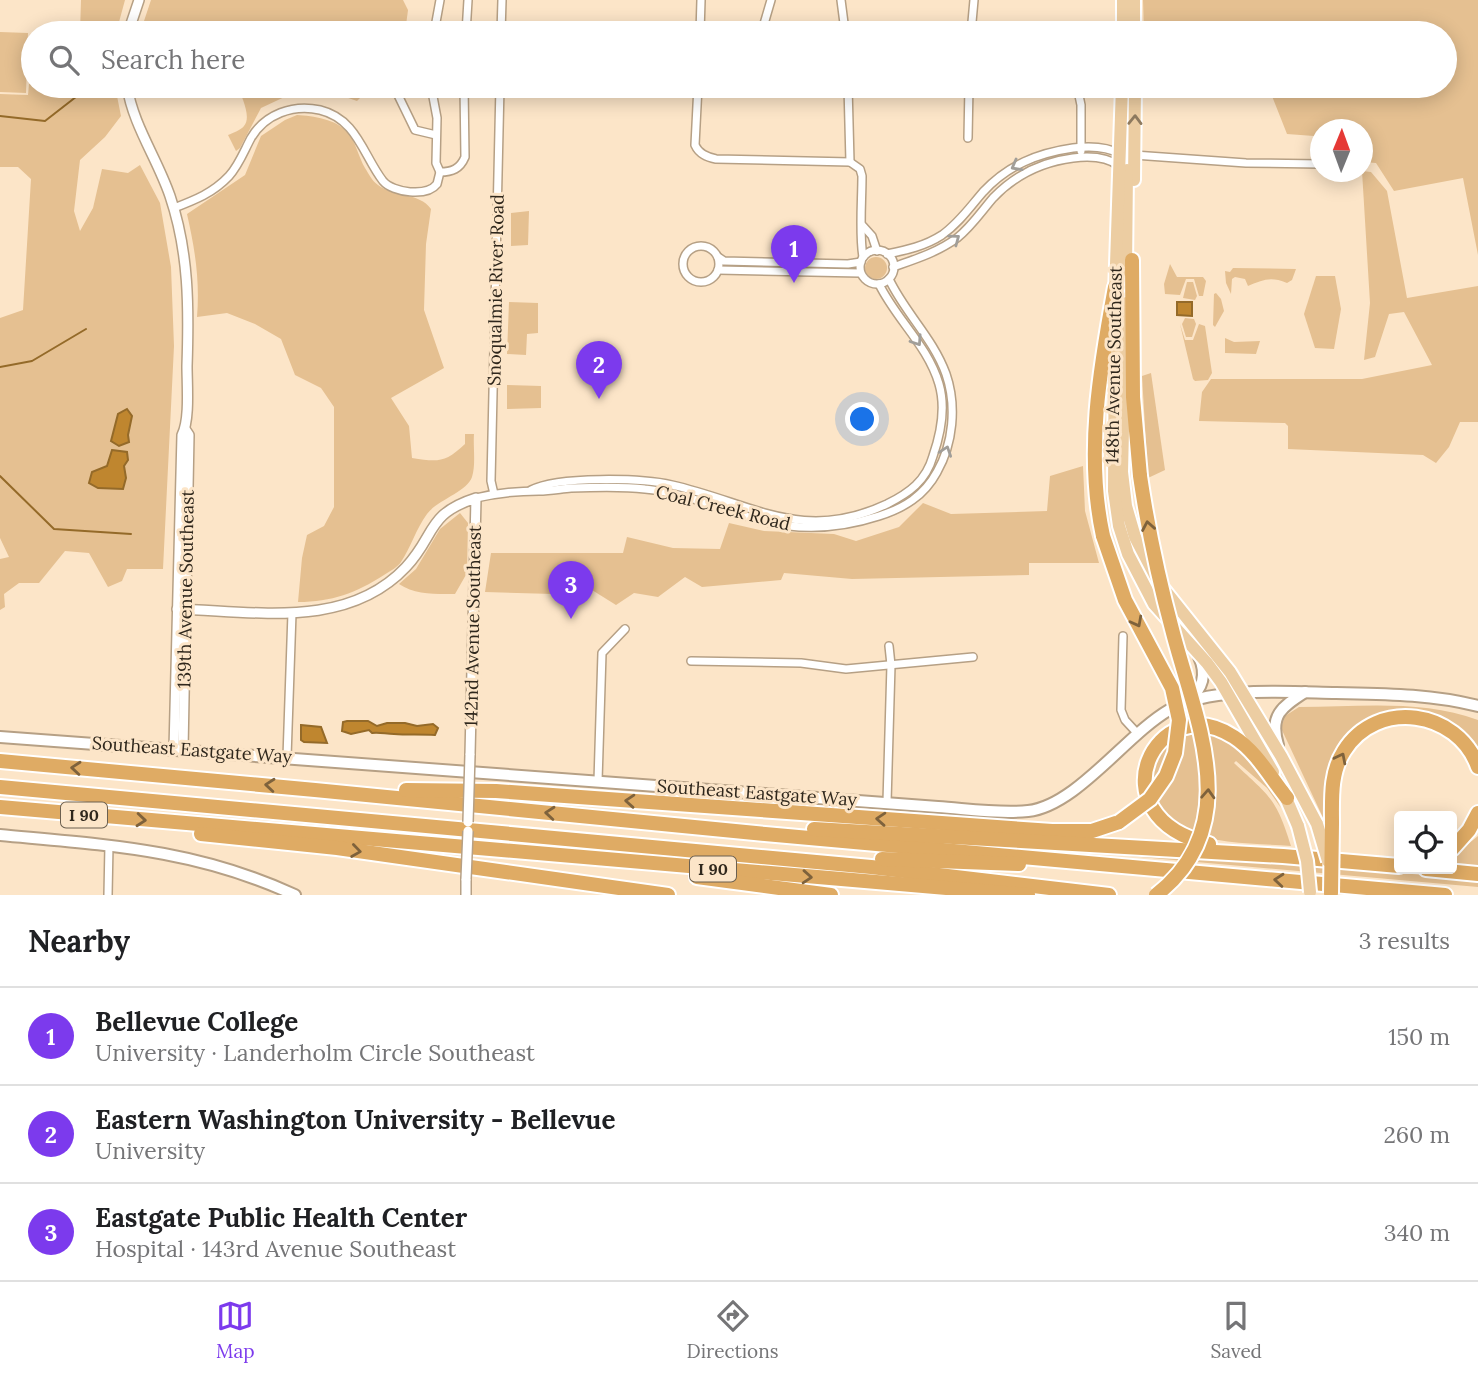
<!DOCTYPE html>
<meta charset="utf-8">
<style>
:root{--surface:#fff;--page:#f6f6f6;--text:#202124;--muted:#757577;--line:#e0e0e0;--accent:#7c3aed}
body{margin:0;font-family:Lora,serif;background:var(--page);color:var(--text)}
.controls{position:absolute;right:21px;bottom:21px;display:grid;overflow:hidden;border-radius:7px;box-shadow:0 4px 18px #0003}
.controls button{width:63px;height:63px;display:grid;place-items:center;padding:0;border:0;border-bottom:2px solid var(--line);background:var(--surface);color:var(--text);font:35px sans-serif}
.compass{position:absolute;left:1310px;top:119px;width:63px;height:63px;border-radius:50%;background:var(--surface);box-shadow:0 4px 18px #0003;rotate:1deg}
.you{position:absolute;left:863px;top:420px;width:24px;height:24px;margin:-18px;border:5px solid #fff;border-radius:50%;background:#1a73e8;box-shadow:0 0 0 10px #1a73e833}
.badge{display:grid;place-items:center;width:46px;height:46px;border-radius:50%;background:var(--accent);color:#fff;font-size:23px;font-weight:700}
.pin{position:absolute;translate:-50% -58px;filter:drop-shadow(0 2px 4px #0008)}
.pin::after{content:'';position:absolute;top:37px;width:24px;height:21px;background:inherit;clip-path:polygon(0 0,100% 0,50% 100%)}
.list{margin:0;padding:0;list-style:none}
h2{display:flex;justify-content:space-between;align-items:center;height:91px;margin:0;padding:0 28px;font-size:30px}
h2 small{font-size:23px;font-weight:400;color:var(--muted)}
.list li{display:grid;grid-template-columns:46px 1fr auto;gap:21px;align-items:center;box-sizing:border-box;height:98px;padding:0 28px;border-top:2px solid var(--line)}
.list b{display:block;font-size:26px;white-space:nowrap}
.list p{margin:0;font-size:23px;white-space:nowrap;color:var(--muted)}
.list em{font-size:23px;font-style:normal;color:var(--muted)}
.icon{flex:none;width:38px;height:38px;fill:none;stroke:currentColor;stroke-width:2;stroke-linecap:round;stroke-linejoin:round}
.map{position:relative;flex:none;width:1478px;height:895px;overflow:hidden}
.search{position:absolute;background:var(--surface);box-shadow:0 4px 18px #0003;left:21px;right:21px;top:21px;height:77px;display:flex;align-items:center;gap:18px;box-sizing:border-box;padding:0 24px;border-radius:38px;color:var(--muted);font-size:26px}
.sheet{height:385px;background:var(--surface)}
nav{display:flex;justify-content:space-around;align-items:center;box-sizing:border-box;height:98px;border-top:2px solid var(--line);background:var(--surface);font-size:19px;color:var(--muted)}
nav a{display:grid;justify-items:center;gap:4px}
nav .on{color:var(--accent)}
.map>svg:first-child{display:block}
.green{fill:#e5c091}
.water{fill:#bf862f;stroke:#946a29;stroke-width:2}
.lines{fill:none;stroke-linecap:round;stroke-linejoin:round}
.stream{stroke:#946a29;stroke-width:2}
.minor-casing{stroke:#b6a085;stroke-width:10}
.tertiary-casing{stroke:#b6a085;stroke-width:12}
.secondary-casing{stroke:#b6a085;stroke-width:14}
.primary-casing{stroke:#fff;stroke-width:16}
.motorway-casing{stroke:#fff;stroke-width:18}
.minor{stroke:#fff;stroke-width:7}
.tertiary{stroke:#fff;stroke-width:9}
.secondary{stroke:#fff;stroke-width:10}
.primary{stroke:#eccda2;stroke-width:12}
.motorway{stroke:#dfab64;stroke-width:14}
.tertiary-bridge-casing{stroke:#b6a085;stroke-width:12;stroke-linecap:butt}
.primary-bridge-casing{stroke:#fff;stroke-width:16;stroke-linecap:butt}
.motorway-bridge-casing{stroke:#fff;stroke-width:18;stroke-linecap:butt}
.tertiary-bridge{stroke:#fff;stroke-width:9}
.primary-bridge{stroke:#eccda2;stroke-width:12}
.motorway-bridge{stroke:#dfab64;stroke-width:14}
.oneway{stroke:#8e7a5f}
.oneway2{stroke:#a19e99}
.oneway3{stroke:#7e623c}
.labels{text-anchor:middle;stroke-width:6;stroke-linejoin:round;paint-order:stroke}
.shield{fill:#fce5c8;stroke:#6c6050;stroke-width:2}
.shield-label{font-size:16px;font-weight:bold;fill:#2f271c}
.street-label{font-size:18px;fill:#2f271c;stroke:#fce5c8}
</style>
<div class="map">
<svg width="1478" height="895" viewBox="0 0 1478 895">
<rect width="100%" height="100%" fill="#fce5c8"/>
<g class="green">
<path d="M81,0H125L116,33H80Z"/>
<path d="M151,0H403L408,10L405,33H140Z"/>
<path d="M1143,0H1478V255L1463,178L1394,191L1376,163L1363,162L1362,130H1320V158H1314V136L1287,134L1268,86H1445V33H1144Z"/>
<path d="M673,26L680,33H641V28Z"/>
<path d="M0,32L28,33L26,93L0,92Z"/>
<path d="M29,84L68,86L73,88L74,86H115L121,116L105,137L80,160L74,211L80,231L93,208L102,169L128,173L140,165L160,203L171,267L174,346L163,569H127L122,581L108,587L89,553L65,551L39,583H19L4,594L5,607L0,610V559L9,557L0,538V318L23,310L31,179L18,167H0V94L28,95Z"/>
<path d="M238,86H366L365,93L357,101L322,89L293,93L261,108L240,148L236,151L228,135C233,133 241,130 244,126C252,117 241,96 238,86Z"/>
<path d="M297,115C313,116 337,119 348,133C355,140 359,158 365,168C369,174 372,181 378,185C395,198 419,192 431,209L426,244L424,310L444,368L391,398L409,426L412,458C438,462 445,463 465,444V434H474C473,446 476,465 472,477C467,492 437,500 427,514C416,529 411,547 401,562C398,567 390,571 384,575C356,593 332,602 298,602L302,558L307,535L324,526L334,507V407L321,388L295,375L281,339L255,324L227,313L197,317C200,281 195,249 187,214L245,175L261,136L285,120Z"/>
<path d="M1362,171L1371,172L1387,191L1407,298L1478,286V422H1460L1449,447L1436,463L1423,455L1288,449V426L1285,423L1199,421L1202,392L1211,379H1362L1432,365L1404,312L1389,314L1375,357L1364,360L1370,303Z"/>
<path d="M529,211L528,245L511,246V213Z"/>
<circle cx="876" cy="268" r="11"/>
<path d="M1170,264L1177,277H1203L1206,281L1203,296H1199L1194,279H1186L1180,295L1165,294L1164,284Z"/>
<path d="M1233,268L1296,269L1292,280L1287,283C1270,276 1263,280 1248,286L1245,279L1235,277L1232,279L1231,294L1226,283L1225,271L1230,272Z"/>
<path d="M1316,276H1335L1341,309L1334,349L1315,348L1304,314Z"/>
<path d="M1187,282H1193L1197,296L1195,300L1183,298Z"/>
<path d="M1216,293L1221,299L1224,311L1215,327L1213,325L1214,294Z"/>
<path d="M509,302L538,303V333L527,334L526,355L507,354Z"/>
<path d="M1185,318L1194,319L1196,324L1192,337H1186L1182,324Z"/>
<path d="M1180,324L1185,340H1193L1199,324L1205,326L1212,373L1208,380L1195,381L1193,379Z"/>
<path d="M1225,338L1234,342L1260,341L1256,354L1225,353Z"/>
<path d="M1151,373L1165,470L1148,478L1142,376Z"/>
<path d="M507,385L541,386V408L507,409Z"/>
<path d="M1083,466L1085,511L1099,563H1029V575L852,579L784,573L781,580L702,587L685,577L658,597L634,593L616,605L576,580L553,594L485,592L491,553H623L627,537L673,548L720,549L729,523L764,531L834,534L856,541L899,527L923,503L951,514L1047,511L1050,476Z"/>
<path d="M460,513L468,523L467,573L455,594C435,594 415,595 399,584L416,569L440,529Z"/>
<path d="M1299,707C1358,707 1422,699 1478,720V755L1427,714L1354,731L1326,824L1281,728L1285,716Z"/>
<path d="M1206,730L1238,745L1265,777L1281,808L1267,788L1236,761L1234,763C1269,796 1276,797 1291,846C1256,843 1218,845 1185,830C1152,814 1139,773 1166,745C1176,735 1192,733 1206,730Z"/>
<path d="M1478,836V868L1452,866V857Z"/>
<path d="M1073,851L1258,860L1478,880V887Z"/>
</g>
<g class="water">
<path d="M1177,302H1192V316L1177,315Z"/>
<path d="M127,409L132,416L128,435L129,442L119,446L111,441L118,414Z"/>
<path d="M112,450L127,452L128,460L124,466L126,478L123,489L98,488L89,483L92,472L107,466Z"/>
<path d="M347,721H368L377,726L387,723H405L417,726L433,724L438,728L435,735C421,734 408,735 394,734C386,734 380,732 372,733L369,730L351,734L342,731L343,722Z"/>
<path d="M301,725L321,727L327,743L304,742L301,740Z"/>
</g>
<g class="lines">
<g class="stream">
<path d="M0,116L45,121L81,93"/>
<path d="M0,367L32,361L86,329"/>
<path d="M0,476L54,529L131,534"/>
</g>
<defs>
<g id="minor">
<path d="M841,0L845,31"/>
<path d="M764,24L771,0"/>
<path d="M434,33L440,0"/>
<path d="M466,33L468,0"/>
<path d="M501,33L502,0"/>
<path d="M700,33L701,0"/>
<path d="M971,33L974,0"/>
<path d="M397,86L398,95L415,130L436,135"/>
<path d="M431,86L437,118L436,163L440,172C452,172 460,169 465,157L464,86"/>
<path d="M698,86L695,145C699,154 707,157 716,159L850,162L860,169L862,176C862,201 859,234 863,257"/>
<path d="M848,86L850,162"/>
<path d="M1077,86L1081,105V151"/>
<path d="M968,138L969,86"/>
<path d="M174,208C195,200 213,193 229,176C239,165 244,151 251,138C265,114 293,104 320,110C357,119 363,155 383,181C393,193 427,197 437,184L440,172"/>
<path d="M863,226L872,236L877,251"/>
<circle cx="701" cy="264" r="18"/>
<circle cx="877" cy="267" r="17"/>
<path d="M887,254C907,250 925,246 942,235C959,223 970,207 983,192C1008,165 1038,153 1073,148C1089,146 1106,146 1120,154L1246,163L1320,164"/>
<path d="M718,257L724,261L848,264L861,262"/>
<path d="M893,267C916,259 938,252 957,238C971,227 981,212 993,198C1015,175 1041,162 1073,158C1089,156 1106,156 1119,166"/>
<path d="M718,270L860,273"/>
<path d="M531,490C558,476 642,478 672,485C752,503 802,544 887,504C909,493 926,481 933,456C941,433 946,408 939,384C928,346 896,319 879,284"/>
<path d="M494,494L491,481L500,86"/>
<path d="M476,498C497,493 518,491 539,491C550,491 560,489 571,488C595,487 621,486 645,489C687,493 724,511 763,521C801,531 842,528 879,516C904,508 924,496 937,472C953,444 957,406 946,374C933,338 905,313 889,279"/>
<path d="M1123,636L1121,710L1125,720L1137,733"/>
<path d="M691,661L801,663L846,669L973,657"/>
<path d="M287,757L292,613"/>
<path d="M598,781L602,653L625,629"/>
<path d="M887,802L891,665L889,646"/>
<path d="M108,895L109,845"/>
</g>
<g id="tertiary">
<path d="M128,33L139,0"/>
<path d="M127,86C133,125 157,158 170,196C189,252 189,308 187,366C187,385 190,420 182,435L174,749"/>
<path d="M177,609C254,611 347,630 406,567C436,535 426,514 476,498L470,755"/>
<path d="M183,750L189,435L185,429"/>
<path d="M466,895V879"/>
</g>
<g id="secondary">
<path d="M1188,701C1203,689 1207,674 1199,657"/>
<path d="M0,737L938,807C967,809 999,814 1028,811C1076,806 1126,735 1169,710C1212,686 1287,692 1336,693C1384,694 1431,694 1478,706"/>
<path d="M1278,745C1269,715 1282,707 1305,692"/>
<path d="M0,835C107,845 195,849 295,895"/>
</g>
<g id="primary">
<path d="M1123,33V0"/>
<path d="M1134,33V0"/>
<path d="M1134,180L1135,86"/>
<path d="M1126,270L1127,170"/>
<path d="M1115,294L1122,86"/>
<path d="M1126,303L1122,472L1126,506L1135,537L1159,583L1230,672L1281,756L1317,824"/>
<path d="M1115,312L1114,491L1119,526L1128,554L1154,604L1207,663L1221,682L1273,772"/>
<path d="M1283,791L1298,826"/>
</g>
<g id="motorway">
<path d="M1132,260L1133,397L1140,476"/>
<path d="M1103,536C1085,454 1100,368 1115,287"/>
<path d="M0,761L315,790L765,834L1445,895"/>
<path d="M0,787L871,867L1109,895"/>
<path d="M406,790L496,791L1052,831H1092L1119,822"/>
<path d="M0,807L1028,895"/>
<path d="M1332,824C1332,799 1330,773 1344,751C1377,698 1458,710 1478,767"/>
<path d="M814,829L1283,856L1399,866"/>
<path d="M201,834L337,848L668,895"/>
<path d="M1209,844C1092,816 1156,686 1234,737C1257,752 1270,777 1287,798"/>
<path d="M1452,849L1469,830L1478,813"/>
<path d="M882,859L1019,864"/>
<path d="M1426,869L1478,874"/>
<path d="M697,877L831,895"/>
</g>
</defs>
<use href="#minor" class="minor-casing"/>
<use href="#tertiary" class="tertiary-casing"/>
<use href="#secondary" class="secondary-casing"/>
<use href="#primary" class="primary-casing"/>
<use href="#motorway" class="motorway-casing"/>
<use href="#minor" class="minor"/>
<use href="#tertiary" class="tertiary"/>
<use href="#secondary" class="secondary"/>
<use href="#primary" class="primary"/>
<use href="#motorway" class="motorway"/>
<defs>
<g id="tertiary-bridge">
<path d="M468,822L470,755"/>
<path d="M466,879L468,831"/>
</g>
<g id="primary-bridge">
<path d="M1317,824L1328,861"/>
<path d="M1298,826L1307,861L1310,892"/>
</g>
<g id="motorway-bridge">
<path d="M1140,476C1148,530 1159,581 1173,633C1196,721 1246,826 1156,895"/>
<path d="M1103,536L1125,600L1172,688L1179,720L1175,753L1166,776L1150,799L1119,822"/>
<path d="M1331,893L1332,824"/>
</g>
</defs>
<use href="#tertiary-bridge" class="tertiary-bridge-casing"/>
<use href="#primary-bridge" class="primary-bridge-casing"/>
<use href="#motorway-bridge" class="motorway-bridge-casing"/>
<use href="#tertiary-bridge" class="tertiary-bridge"/>
<use href="#primary-bridge" class="primary-bridge"/>
<use href="#motorway-bridge" class="motorway-bridge"/>
</g>
<defs><path id="oneway-chevron" d="M-2-3.5L2.5 0L-2 3.5" fill="none" stroke-width="1.6" stroke-linecap="round" stroke-linejoin="round" transform="scale(1.75)"/></defs>
<use class="oneway" href="#oneway-chevron" transform="translate(1135 120) rotate(-89)"/>
<g class="oneway2">
<use href="#oneway-chevron" transform="translate(1016 166) rotate(151)"/>
<use href="#oneway-chevron" transform="translate(955 239) rotate(-37)"/>
<use href="#oneway-chevron" transform="translate(917 341) rotate(56)"/>
<use href="#oneway-chevron" transform="translate(946 451) rotate(-71)"/>
</g>
<g class="oneway3">
<use href="#oneway-chevron" transform="translate(1148 526) rotate(-100)"/>
<use href="#oneway-chevron" transform="translate(1137 622) rotate(62)"/>
<use href="#oneway-chevron" transform="translate(1341 758) rotate(-63)"/>
<use href="#oneway-chevron" transform="translate(76 768) rotate(-175)"/>
<use href="#oneway-chevron" transform="translate(270 785) rotate(-175)"/>
<use href="#oneway-chevron" transform="translate(1208 794) rotate(-87)"/>
<use href="#oneway-chevron" transform="translate(630 801) rotate(-176)"/>
<use href="#oneway-chevron" transform="translate(550 813) rotate(-175)"/>
<use href="#oneway-chevron" transform="translate(881 819) rotate(-176)"/>
<use href="#oneway-chevron" transform="translate(141 820) rotate(5)"/>
<use href="#oneway-chevron" transform="translate(356 851) rotate(8)"/>
<use href="#oneway-chevron" transform="translate(807 877) rotate(4)"/>
<use href="#oneway-chevron" transform="translate(1279 880) rotate(-175)"/>
</g>
<g class="labels">
<g class="shield">
<rect x="61" y="802.5" width="46" height="25" rx="5"/>
<rect x="690" y="856.5" width="46" height="25" rx="5"/>
</g>
<g class="shield-label">
<text x="84" y="821">I 90</text>
<text x="713" y="875">I 90</text>
</g>
<g class="street-label">
<text transform="translate(496 290) rotate(-89)" y="6">Snoqualmie River Road</text>
<text transform="translate(1114 365) rotate(-89)" y="6">148th Avenue Southeast</text>
<text transform="translate(723 508) rotate(14)" y="6">Coal Creek Road</text>
<text transform="translate(186 589) rotate(-89)" y="6">139th Avenue Southeast</text>
<text transform="translate(473 626) rotate(-89)" y="6">142nd Avenue Southeast</text>
<text transform="translate(192 750) rotate(4)" y="6">Southeast Eastgate Way</text>
<text transform="translate(757 793) rotate(4)" y="6">Southeast Eastgate Way</text>
</g>
</g>
</svg>
<div class="controls">
<button><svg class="icon" aria-label="locate" viewBox="0 0 24 24"><circle cx="12" cy="12" r="6"/><path d="M12 2v4M12 18v4M2 12h4M18 12h4"/></svg></button>
</div>
<svg class="compass" viewBox="-18 -18 36 36"><path d="M0-13l5 13h-10z" fill="#e53935"/><path d="M0 13l5-13h-10z" fill="#757577"/></svg>
<div class="you"></div>
<div class="pin badge" style="left:794px;top:283px">1</div>
<div class="pin badge" style="left:599px;top:399px">2</div>
<div class="pin badge" style="left:571px;top:619px">3</div>
<div class="search"><svg class="icon" aria-label="search" viewBox="0 0 24 24"><circle cx="10" cy="10" r="6"/><path d="M15 15l6 6"/></svg>Search here</div>
</div>
<section class="sheet">
<h2>Nearby<small>3 results</small></h2>
<ul class="list">
<li><span class="badge">1</span><div><b>Bellevue College</b><p>University · Landerholm Circle Southeast</p></div><em>150 m</em></li>
<li><span class="badge">2</span><div><b>Eastern Washington University - Bellevue</b><p>University</p></div><em>260 m</em></li>
<li><span class="badge">3</span><div><b>Eastgate Public Health Center</b><p>Hospital · 143rd Avenue Southeast</p></div><em>340 m</em></li>
</ul>
</section>
<nav>
<a class="on"><svg class="icon" aria-label="map" viewBox="0 0 24 24"><path d="M3 6l6-2 6 2 6-2v14l-6 2-6-2-6 2zM9 4v14M15 6v14"/></svg>Map</a>
<a><svg class="icon" aria-label="directions" viewBox="0 0 24 24"><path d="M12 3l9 9-9 9-9-9zM9 14v-3h6M13 9l2 2-2 2"/></svg>Directions</a>
<a><svg class="icon" aria-label="saved" viewBox="0 0 24 24"><path d="M7 4h10v16l-5-4-5 4z"/></svg>Saved</a>
</nav>
